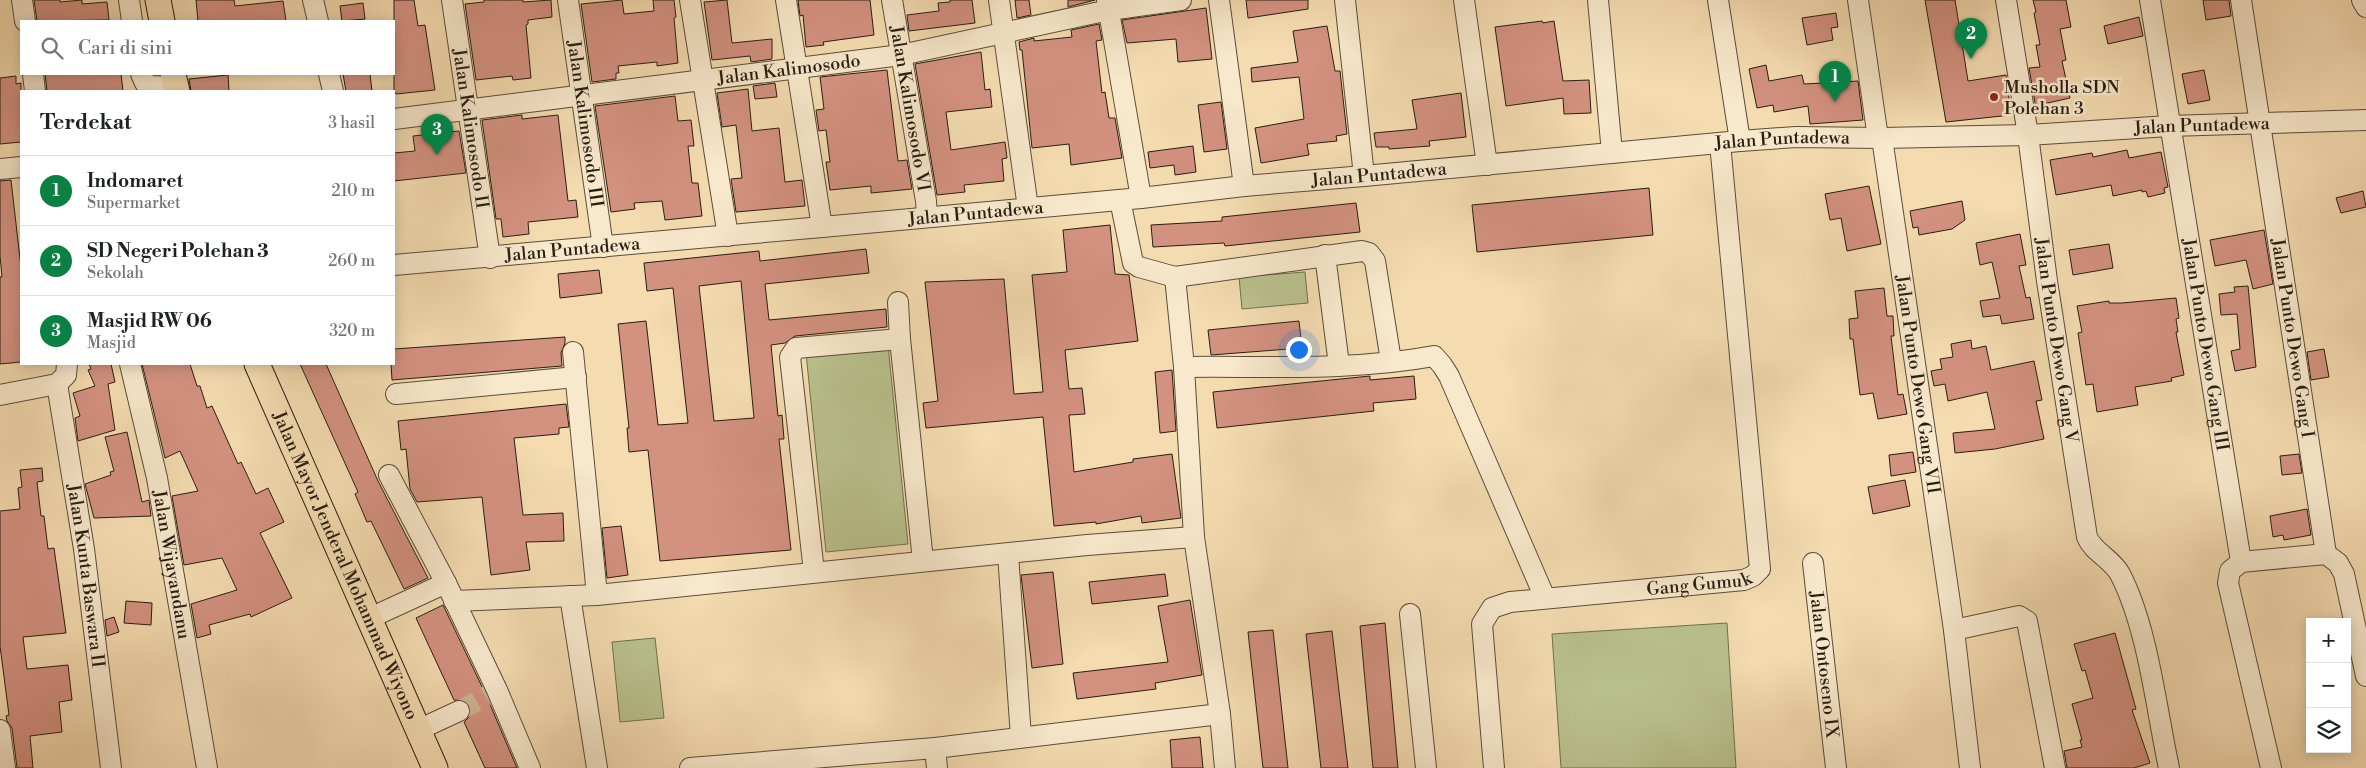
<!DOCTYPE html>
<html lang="id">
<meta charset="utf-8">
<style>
:root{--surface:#fff;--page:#f6f6f6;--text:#202124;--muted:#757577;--line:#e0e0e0;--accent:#0b8043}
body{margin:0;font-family:"Libre Bodoni",serif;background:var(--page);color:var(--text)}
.controls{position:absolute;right:15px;bottom:15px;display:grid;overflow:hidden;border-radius:0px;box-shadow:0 2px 12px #0003}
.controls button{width:45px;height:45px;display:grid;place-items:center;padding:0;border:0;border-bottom:1px solid var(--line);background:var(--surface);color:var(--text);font:25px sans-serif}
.you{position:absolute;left:1298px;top:349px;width:18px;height:18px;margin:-12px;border:4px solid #fff;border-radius:50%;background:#1a73e8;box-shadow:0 0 0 8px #1a73e833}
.badge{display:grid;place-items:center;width:32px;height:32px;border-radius:50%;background:var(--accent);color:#fff;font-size:16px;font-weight:700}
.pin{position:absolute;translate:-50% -41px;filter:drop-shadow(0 1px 2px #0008)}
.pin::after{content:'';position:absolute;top:26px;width:18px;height:15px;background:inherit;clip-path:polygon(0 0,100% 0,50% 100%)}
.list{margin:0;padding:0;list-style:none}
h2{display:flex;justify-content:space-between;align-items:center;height:65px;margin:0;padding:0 20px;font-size:21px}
h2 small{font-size:16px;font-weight:400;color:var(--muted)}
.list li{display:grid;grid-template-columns:32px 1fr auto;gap:15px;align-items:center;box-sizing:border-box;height:70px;padding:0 20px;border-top:1px solid var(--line)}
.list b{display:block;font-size:19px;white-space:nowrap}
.list p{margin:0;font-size:16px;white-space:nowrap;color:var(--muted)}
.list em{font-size:16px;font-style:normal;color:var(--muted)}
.icon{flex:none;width:28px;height:28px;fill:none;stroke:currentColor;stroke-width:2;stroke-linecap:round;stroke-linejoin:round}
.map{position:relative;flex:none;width:2366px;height:768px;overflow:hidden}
.search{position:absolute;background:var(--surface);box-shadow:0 2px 12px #0003;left:20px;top:20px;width:375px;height:55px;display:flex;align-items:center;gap:12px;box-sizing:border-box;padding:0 18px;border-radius:0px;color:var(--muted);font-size:19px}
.panel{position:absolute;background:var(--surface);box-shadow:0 2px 12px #0003;left:20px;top:90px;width:375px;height:275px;border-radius:0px}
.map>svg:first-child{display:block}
.park{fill:#b9c18d;stroke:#707050}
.building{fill:#d39180;stroke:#271e12;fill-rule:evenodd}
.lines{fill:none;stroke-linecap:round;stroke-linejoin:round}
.minor-tunnel{stroke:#cbb590;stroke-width:20;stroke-dasharray:20 10;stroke-linecap:butt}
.minor-casing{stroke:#5a4d3a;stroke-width:22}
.major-casing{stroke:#271e12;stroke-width:27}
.minor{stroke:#f8e8cc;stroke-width:20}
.major{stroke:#f4dbb0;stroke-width:25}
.poi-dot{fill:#8f2418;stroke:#f8e8cc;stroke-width:2}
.labels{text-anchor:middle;stroke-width:5;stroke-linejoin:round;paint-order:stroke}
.street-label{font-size:18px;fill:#271e12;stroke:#f8e8cc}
.poi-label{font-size:18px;fill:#271e12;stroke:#f8e8cc;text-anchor:start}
</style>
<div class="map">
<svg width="2366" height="768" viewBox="0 0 2366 768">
<rect width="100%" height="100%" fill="#f4dbb0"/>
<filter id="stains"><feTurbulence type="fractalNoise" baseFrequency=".004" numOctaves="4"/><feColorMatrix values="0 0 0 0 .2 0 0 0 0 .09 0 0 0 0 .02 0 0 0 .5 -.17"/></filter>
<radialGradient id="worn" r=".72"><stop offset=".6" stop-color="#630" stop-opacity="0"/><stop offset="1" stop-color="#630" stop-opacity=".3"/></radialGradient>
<g class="park">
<path d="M1305,272L1308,303L1242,309L1239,277Z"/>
<path d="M888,345L908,544L826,552L806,353Z"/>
<path d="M1727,623L1736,768H1561L1552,634Z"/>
<path d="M655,638L664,718L620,722L612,642Z"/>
</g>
<g class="building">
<path d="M34,0H60V2L82,0V4L107,2L109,20L37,21Z"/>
<path d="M196,0H234L235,6L283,1L286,21H198Z"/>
<path d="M394,0H414L418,26L425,25L435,90L396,94L394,91Z"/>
<path d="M484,0H523V2L551,0L552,17L528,20V24L526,25L531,78L513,80L512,76L476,80L465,4L484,2Z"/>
<path d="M622,0L624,14L654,11L653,0H674L676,17L674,18L678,63L657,66V62L618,66L619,73H616V79L592,82L581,4Z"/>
<path d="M727,0L732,43L772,39V59L751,62L750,56L712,60L704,2Z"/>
<path d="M798,0H870L874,35L823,42L824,45L806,47L803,15L800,16Z"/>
<path d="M950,0H972L975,23L909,31L907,15L939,11L938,3L950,2Z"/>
<path d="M1015,0H1029L1031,15L1017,18Z"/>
<path d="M1068,0H1095L1068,7Z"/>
<path d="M1246,0H1308V9L1248,18Z"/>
<path d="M1925,0H1955L1968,81L2006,75L2011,115L1946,122Z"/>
<path d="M2033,0H2066L2071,27L2060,29L2066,60L2062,61L2070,98L2043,104L2044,107L2036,108L2029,68L2040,67L2036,45H2040L2034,13L2036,12Z"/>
<path d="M2203,0H2229L2231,16L2206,20Z"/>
<path d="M363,3L365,19L342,21L340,6Z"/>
<path d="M1206,8L1212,59L1178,62L1176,39L1127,43L1122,20Z"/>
<path d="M1836,13L1838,27L1831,28L1833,40L1807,45L1802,18Z"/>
<path d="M2139,17L2143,36L2108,44L2104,26Z"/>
<path d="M1542,21L1543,23L1554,21L1563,81L1589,80L1591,113L1564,114L1563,98L1506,106L1495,27Z"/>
<path d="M1099,24L1102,40L1096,41L1102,93L1105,92L1109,118H1115L1122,158L1071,165L1069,144L1032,148L1022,50H1020L1019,42L1034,38V41L1072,37L1071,30Z"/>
<path d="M1327,26L1335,71H1340L1347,134L1336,136L1337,141L1307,144L1309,155L1261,163L1255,128L1304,119L1299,77L1252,82L1251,68L1298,62L1293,31Z"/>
<path d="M981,52L985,90L990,89L992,107L946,112L951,150L1005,142L1007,158L1002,159L1004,181L964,185L965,192L937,195L915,64Z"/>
<path d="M1766,65L1769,81L1802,75L1804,84L1858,81L1863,120L1810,124L1808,106L1774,112L1773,105L1757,108L1749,69Z"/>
<path d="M887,70L898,161L907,160L912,189L871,193V186L830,190L826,162H830L826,130L819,131L816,110L824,109L820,77Z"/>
<path d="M2204,70L2210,100L2188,104L2182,74Z"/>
<path d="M45,74H121L123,91H47Z"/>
<path d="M343,74H370L372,91H346Z"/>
<path d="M228,75L229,91H191L189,79Z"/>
<path d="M16,76V84L21,83V142L0,144V78Z"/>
<path d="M775,83L777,97L755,99L753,86Z"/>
<path d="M748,89L752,131L779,128L785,182L802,180L805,206L736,212L731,179L742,178L736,125L722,127L717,93Z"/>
<path d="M1461,93L1466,137L1429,141L1430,146L1389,149V147H1376L1374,133L1417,129L1412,100Z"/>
<path d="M675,96L678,121L691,120L694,146H688L692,183H698L702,216L665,220L662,201L634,203L635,209L611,212L595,106Z"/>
<path d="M1221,102L1227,149L1204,152L1198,105Z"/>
<path d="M522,115V119L558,115L568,201L576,200L578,217L528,222L529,234L503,237L501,219H496L482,120Z"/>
<path d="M459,131L466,173L394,181V153L415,151L413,136Z"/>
<path d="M1193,146L1196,172L1175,175L1174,165L1150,168L1148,152Z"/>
<path d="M2127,150L2129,158L2161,152L2168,187L2164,188L2165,193L2148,197L2146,191L2142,192V190L2113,196L2111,185L2056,195L2050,160L2092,153L2093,157Z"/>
<path d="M11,180L21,267V362L0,364V277H2L0,256V181Z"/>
<path d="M1869,186L1881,244L1847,251L1841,218L1830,220L1825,194Z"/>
<path d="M1649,188L1653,235L1477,252L1472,205Z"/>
<path d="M2363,191L2366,207L2341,213L2336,198Z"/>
<path d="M1962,201L1965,220L1952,229L1919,235L1918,227L1913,228L1910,211Z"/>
<path d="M1356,203L1360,232L1225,246L1224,243L1153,247L1151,225L1222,221V217Z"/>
<path d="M1110,225L1115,274L1129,275L1138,341L1065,350L1069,389L1082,388L1085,414L1069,415L1074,472L1133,462V459L1172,454L1181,518L1142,523L1141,516L1096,524V522L1054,526L1043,417L926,428L923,403L938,401L925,282L1004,279L1014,394L1043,392L1032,275L1067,272L1063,230Z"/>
<path d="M2264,230L2273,284L2253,289L2246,260L2215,266L2210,240Z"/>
<path d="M2020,234L2026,265L2019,266L2026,298L2030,297L2034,319L2002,324L2000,315L1983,317L1980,301L2000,298L1992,262L1980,265L1976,243Z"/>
<path d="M2109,244L2113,268L2073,275L2069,250Z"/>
<path d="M866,249L869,273L765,284L769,320L886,309L887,327L795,336L785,343L771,345L778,416L782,415L784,439H779L791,550L660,561L648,450L629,452L627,428H629L618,324L646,321L658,425L688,423L673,288L647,291L644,263L759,251L760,261ZM741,281L754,418L714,421L699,286Z"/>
<path d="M599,270L602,293L560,298L558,274Z"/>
<path d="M2248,286L2256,367L2235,371L2231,351L2240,349L2237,314L2221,315L2219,294L2235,292L2234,287Z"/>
<path d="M1884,288L1887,316H1893L1894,336H1891L1898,395L1903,394L1907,414L1878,419L1873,393L1860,395L1853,339H1850L1849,319L1858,318L1855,291Z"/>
<path d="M2176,298L2179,318L2176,319L2178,332H2176L2184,375L2171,378L2172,381L2135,387L2138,405L2097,412L2093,384L2086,385L2078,333L2082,332L2077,306L2109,301V303H2122Z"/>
<path d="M1299,321L1302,348L1211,355L1208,330Z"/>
<path d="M565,337V343L561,353L562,366L392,380L391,364H394V349Z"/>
<path d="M1971,340L1972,349L1986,346L1991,370L2034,361L2042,400L2036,401L2044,439L1995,449L1955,453L1953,433L1995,429L1987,392L1948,401L1945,384L1934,386L1931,371L1942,369L1940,359L1953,357L1951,344Z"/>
<path d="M2324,349L2329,377L2311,380L2307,352Z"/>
<path d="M89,364H111L115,382L108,384L115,430L78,441L75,418L80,416L73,393L95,386L88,370L91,369Z"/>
<path d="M142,364H190L197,386H200L207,408L212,406L238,464L241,462L256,494L268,488L284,522L260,533L292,598L251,617L250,614L209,625L211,634L197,638L191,604L237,590L222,558L184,565L172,496L198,491L180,451L165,458Z"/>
<path d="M300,364H326L378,481L428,578L404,589L371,521L367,522L355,494L358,492Z"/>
<path d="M1172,370L1176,431L1160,433L1155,372Z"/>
<path d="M1370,376V380L1414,376L1416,399L1373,403L1374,411L1217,428L1213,392Z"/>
<path d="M566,404L569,427L559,428V434L514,438L523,515L563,513L564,541L526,542L530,570L491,575L482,497L417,502L410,489L406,449L401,450L398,421Z"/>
<path d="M127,432L142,502L149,500L151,516L94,518L85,484L111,475L110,472L114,471L105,437Z"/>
<path d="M1913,452L1916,472L1891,476L1889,455Z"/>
<path d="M2299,454L2302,473L2282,475L2280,456Z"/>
<path d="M42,468L43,481L37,482L41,516H44L48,549L54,548L66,633L23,637L27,669L68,665L72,700L59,702L62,732L30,736L33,768H17L12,728L7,721L6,716L9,715L0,646V511L20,509L18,488L22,487L20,470Z"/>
<path d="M1905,480L1910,506L1873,514L1868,487Z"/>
<path d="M2307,509L2311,535L2284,540L2283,535L2273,537L2270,516Z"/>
<path d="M621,526L628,575L607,578L602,528Z"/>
<path d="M1053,572L1063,664L1032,668L1021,575Z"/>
<path d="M1165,574L1168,596L1092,604L1089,582Z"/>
<path d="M1190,600L1202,675L1155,683L1156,689L1077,699L1073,673L1168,662L1158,606Z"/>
<path d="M126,601L152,603L151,625L124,623Z"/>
<path d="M443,605L486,695L517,768H485L464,722L469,717L470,706L465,701L454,700L416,618Z"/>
<path d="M114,617L119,632L107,636L105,620Z"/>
<path d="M1385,623L1398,768H1373L1360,626Z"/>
<path d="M1273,630L1288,768H1263L1248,632Z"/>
<path d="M1332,631L1348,768H1321L1306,634Z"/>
<path d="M2115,633L2136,709L2132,710L2150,763L2134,768H2067L2064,751L2082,747L2080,740H2082L2072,704L2093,698L2085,670L2082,671L2074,644Z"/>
<path d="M1200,737L1203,768H1172L1170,740Z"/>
</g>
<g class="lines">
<path class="minor-tunnel" d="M459,711L488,695"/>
<defs>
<g id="minor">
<path d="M22,0L25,21"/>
<path d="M129,0L132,21"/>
<path d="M313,0L318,21"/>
<path id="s1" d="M452,0L490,258"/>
<path id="s2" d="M568,0L603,247"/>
<path d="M690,0L728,236"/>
<path d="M786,0L822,227"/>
<path id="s3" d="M892,0L926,201L927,217"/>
<path d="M999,0L1028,208"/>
<path d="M1107,0L1141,198"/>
<path d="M1219,0L1244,186"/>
<path d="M1345,0L1364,176"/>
<path d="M1464,0L1487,165"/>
<path d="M1598,0L1612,153"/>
<path d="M1718,0L1740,141"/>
<path d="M1858,0L1878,138"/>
<path id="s4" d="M2006,0L2028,135L2047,281L2087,537C2093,552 2112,559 2120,574C2148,628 2156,708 2169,768"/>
<path id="s5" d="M2150,0L2241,562"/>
<path id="s6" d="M2241,0L2326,554"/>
<path d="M2362,0L2366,7"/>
<path d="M33,74L35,91"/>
<path d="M141,74L145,83L151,86L176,87"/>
<path d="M329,74L333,91"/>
<path id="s7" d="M394,119L901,55L1109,10L1181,0"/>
<path id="s8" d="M1882,138L1954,630L1970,768"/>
<path d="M0,169L21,167"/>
<path d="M1120,200L1133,263L1139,267L1175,277"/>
<path d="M1325,255L1339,365"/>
<path id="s9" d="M394,265L822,227L1141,198L1244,186L1364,176L1740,141L1796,137L1882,138L2028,135L2169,126L2366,120"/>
<path d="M898,302L900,339L923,561"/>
<path d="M573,352L597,595"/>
<path id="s10" d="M130,364L157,478L207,768"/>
<path d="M1184,367C1267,366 1353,371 1434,356L1442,365L1449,376L1545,598"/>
<path id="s11" d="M57,384L84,549L111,768"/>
<path d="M396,394L576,377"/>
<path d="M0,395L57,384L66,375L67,364"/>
<path d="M389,475L446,583"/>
<path d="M1008,554L1021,737"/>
<path id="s12" d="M1813,563L1836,768"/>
<path d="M814,572L790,357L796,348L900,339"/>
<path d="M570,596L597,768"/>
<path d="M454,601L597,595L1087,545L1194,537"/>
<path d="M1410,614L1426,768"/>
<path d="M370,618L446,583L497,690L530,768"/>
<path d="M1954,630L2019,616L2027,621L2055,768"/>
<path d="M0,730L5,768"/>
<path d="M418,730L459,711"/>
<path d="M935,748L937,768"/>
<path d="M690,768L935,748L1220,714"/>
<path d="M1225,768L1220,714L1194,537L1184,367L1175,277L1362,251L1369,253L1375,261L1391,361"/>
<path id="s13" d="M1494,768L1482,624L1492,608L1510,602L1744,580L1753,576L1760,569L1720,143"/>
<path d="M2271,768L2228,583L2230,571L2241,562L2326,554L2338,563L2344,574L2366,676"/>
</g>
<g id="major">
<path d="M158,0L162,21"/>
<path d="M173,74L177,91"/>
<path id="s14" d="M257,364L435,768"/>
</g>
</defs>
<use href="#minor" class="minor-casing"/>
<use href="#major" class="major-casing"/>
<use href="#minor" class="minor"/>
<use href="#major" class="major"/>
</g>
<circle class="poi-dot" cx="1994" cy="97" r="5"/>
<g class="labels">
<g class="street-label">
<text dy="6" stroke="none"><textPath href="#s7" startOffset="398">Jalan Kalimosodo</textPath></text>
<text dy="6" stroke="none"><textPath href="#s3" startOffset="110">Jalan Kalimosodo VI</textPath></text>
<text dy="6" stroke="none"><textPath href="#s2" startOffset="125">Jalan Kalimosodo III</textPath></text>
<text dy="6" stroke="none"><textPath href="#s9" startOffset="1814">Jalan Puntadewa</textPath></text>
<text dy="6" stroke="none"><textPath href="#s1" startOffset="130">Jalan Kalimosodo II</textPath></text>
<text dy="6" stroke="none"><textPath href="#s9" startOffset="1394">Jalan Puntadewa</textPath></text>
<text dy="6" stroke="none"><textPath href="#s9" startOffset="989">Jalan Puntadewa</textPath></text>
<text dy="6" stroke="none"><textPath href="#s9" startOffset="584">Jalan Puntadewa</textPath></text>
<text dy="6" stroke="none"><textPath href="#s9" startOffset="179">Jalan Puntadewa</textPath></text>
<text dy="6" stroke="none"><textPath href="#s6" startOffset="342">Jalan Punto Dewo Gang I</textPath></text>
<text dy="6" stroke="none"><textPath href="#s4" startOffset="344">Jalan Punto Dewo Gang V</textPath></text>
<text dy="6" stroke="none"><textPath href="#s5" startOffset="349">Jalan Punto Dewo Gang III</textPath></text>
<text dy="6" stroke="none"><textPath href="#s8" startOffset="249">Jalan Punto Dewo Gang VII</textPath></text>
<text dy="6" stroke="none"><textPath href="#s10" startOffset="205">Jalan Wijayandanu</textPath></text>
<text dy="6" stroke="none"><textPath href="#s14" startOffset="220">Jalan Mayor Jenderal Mohammad Wiyono</textPath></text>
<text dy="6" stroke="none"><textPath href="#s11" startOffset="194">Jalan Kunta Baswara II</textPath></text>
<text dy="6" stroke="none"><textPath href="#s13" startOffset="372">Gang Gumuk</textPath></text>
<text dy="6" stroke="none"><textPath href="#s12" startOffset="102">Jalan Ontoseno IX</textPath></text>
</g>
<g class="poi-label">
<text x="2004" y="93">Musholla SDN<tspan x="2004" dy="21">Polehan 3</tspan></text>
</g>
</g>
<rect width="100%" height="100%" filter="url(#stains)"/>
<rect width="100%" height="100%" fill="url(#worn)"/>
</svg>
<div class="controls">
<button>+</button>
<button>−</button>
<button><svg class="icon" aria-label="layers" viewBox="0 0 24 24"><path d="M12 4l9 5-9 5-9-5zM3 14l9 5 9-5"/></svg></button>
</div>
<div class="you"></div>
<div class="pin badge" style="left:1835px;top:102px">1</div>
<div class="pin badge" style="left:1971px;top:59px">2</div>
<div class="pin badge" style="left:437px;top:155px">3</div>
<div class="search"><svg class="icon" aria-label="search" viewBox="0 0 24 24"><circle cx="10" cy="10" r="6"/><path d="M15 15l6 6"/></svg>Cari di sini</div>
<section class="panel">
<h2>Terdekat<small>3 hasil</small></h2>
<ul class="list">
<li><span class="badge">1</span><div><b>Indomaret</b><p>Supermarket</p></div><em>210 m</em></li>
<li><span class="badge">2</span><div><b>SD Negeri Polehan 3</b><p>Sekolah</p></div><em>260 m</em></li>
<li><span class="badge">3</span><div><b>Masjid RW 06</b><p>Masjid</p></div><em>320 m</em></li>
</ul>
</section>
</div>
